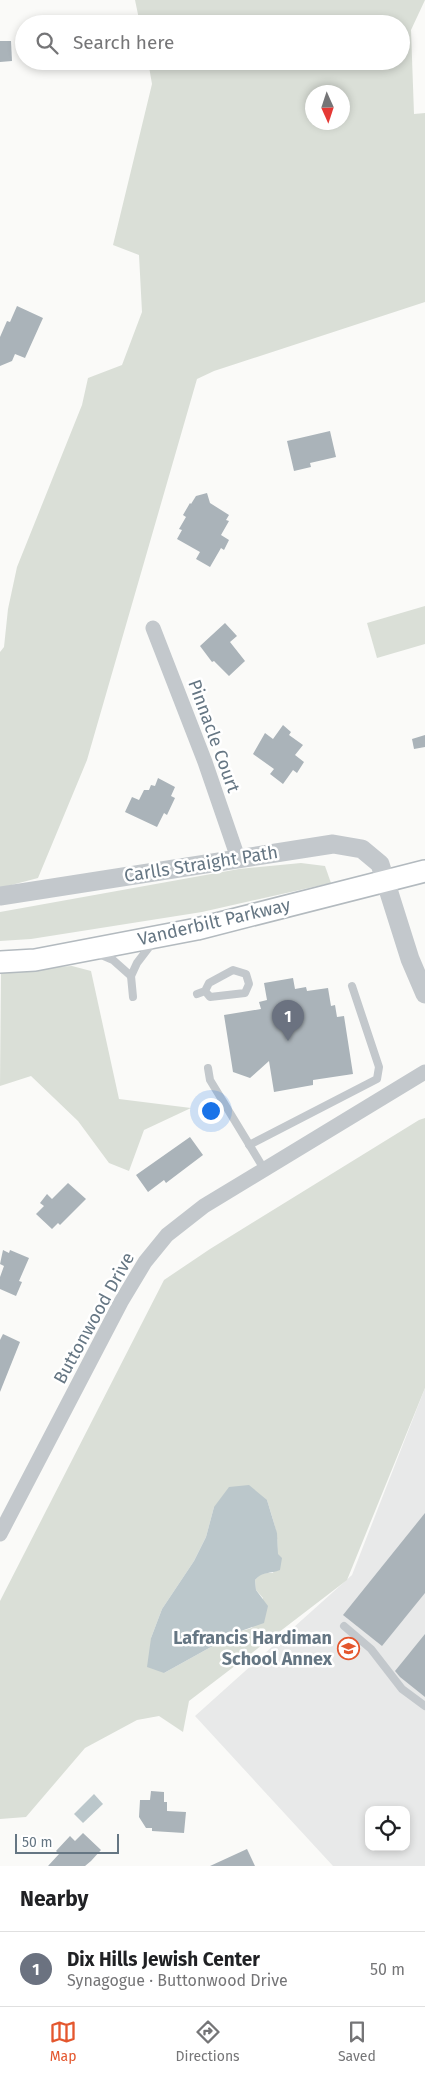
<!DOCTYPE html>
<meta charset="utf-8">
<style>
:root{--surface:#fff;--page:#f2f2f2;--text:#202124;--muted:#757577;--line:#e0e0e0;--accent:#e4572e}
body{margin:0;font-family:"Fira Sans",sans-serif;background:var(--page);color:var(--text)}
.controls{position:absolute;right:15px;bottom:15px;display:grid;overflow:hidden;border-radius:10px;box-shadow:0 2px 8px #0003}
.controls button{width:45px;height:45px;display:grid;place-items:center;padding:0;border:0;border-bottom:1px solid var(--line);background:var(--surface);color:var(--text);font:25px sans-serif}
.compass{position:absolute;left:305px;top:85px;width:45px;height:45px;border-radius:50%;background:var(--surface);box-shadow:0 2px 8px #0003;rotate:177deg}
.scale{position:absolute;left:15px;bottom:12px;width:104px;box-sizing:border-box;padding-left:5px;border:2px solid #657683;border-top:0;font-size:14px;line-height:18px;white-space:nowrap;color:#657683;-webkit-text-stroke:4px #fff;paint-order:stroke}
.you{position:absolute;left:210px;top:1110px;width:18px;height:18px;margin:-12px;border:4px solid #fff;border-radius:50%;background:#1a73e8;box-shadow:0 0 0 8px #1a73e833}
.badge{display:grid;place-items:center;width:32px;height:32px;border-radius:50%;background:var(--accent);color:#fff;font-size:16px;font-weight:700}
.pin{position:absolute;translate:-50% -41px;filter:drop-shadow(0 1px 2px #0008)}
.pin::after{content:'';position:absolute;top:26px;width:18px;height:15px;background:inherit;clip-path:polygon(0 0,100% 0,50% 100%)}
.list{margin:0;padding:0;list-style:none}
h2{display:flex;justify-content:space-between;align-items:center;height:65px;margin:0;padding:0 20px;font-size:21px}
h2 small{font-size:16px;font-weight:400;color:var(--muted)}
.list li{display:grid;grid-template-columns:32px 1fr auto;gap:15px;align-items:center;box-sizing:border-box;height:75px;padding:0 20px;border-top:1px solid var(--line)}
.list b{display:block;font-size:19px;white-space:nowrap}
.list p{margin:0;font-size:16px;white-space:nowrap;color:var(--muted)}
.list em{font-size:16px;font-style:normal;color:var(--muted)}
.icon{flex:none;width:28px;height:28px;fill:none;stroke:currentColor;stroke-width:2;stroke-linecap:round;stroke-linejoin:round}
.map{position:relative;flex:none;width:425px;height:1866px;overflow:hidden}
.search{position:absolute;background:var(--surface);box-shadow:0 2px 8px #0003;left:15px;right:15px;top:15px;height:55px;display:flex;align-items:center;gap:12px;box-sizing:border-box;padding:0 18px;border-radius:28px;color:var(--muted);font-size:19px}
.sheet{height:140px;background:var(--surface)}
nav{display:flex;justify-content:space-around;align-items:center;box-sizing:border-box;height:70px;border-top:1px solid var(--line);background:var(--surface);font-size:14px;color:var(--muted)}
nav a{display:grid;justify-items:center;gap:2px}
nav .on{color:var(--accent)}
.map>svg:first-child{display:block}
.built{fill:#e8e9e9;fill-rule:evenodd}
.green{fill:#dadfd7;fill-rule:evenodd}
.water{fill:#bbc7cb}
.building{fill:#aab3b9}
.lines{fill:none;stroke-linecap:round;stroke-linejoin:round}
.secondary-casing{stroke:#b3babf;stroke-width:24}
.service{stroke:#c3c8cc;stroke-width:8}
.minor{stroke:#c3c8cc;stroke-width:15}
.tertiary{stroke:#c3c8cc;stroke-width:19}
.secondary{stroke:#fff;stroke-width:21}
.labels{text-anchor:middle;stroke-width:5;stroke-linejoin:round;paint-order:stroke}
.street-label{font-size:18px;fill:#657683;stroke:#fff}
.poi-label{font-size:18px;font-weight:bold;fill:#657683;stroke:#fff;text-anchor:end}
</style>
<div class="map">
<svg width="425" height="1866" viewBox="0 0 425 1866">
<rect width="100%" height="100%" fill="#fafaf8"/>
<path class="built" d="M425,1388V1866H333L195,1716L352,1575ZM369,1810H406V1847H369Z"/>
<g class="green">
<path d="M135,0H425L411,30L414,114L425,113V302L214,371L197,379L87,760L38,878L0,888V652L4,647L8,609L17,567L82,405L88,378L122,365L142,312L139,255L113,245L152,84L148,61H401V24H140ZM312,92H342V122H312Z"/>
<path d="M425,606V644L377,658L367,623Z"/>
<path d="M301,863L325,866L331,883L202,912L31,939L0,941V912L239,869Z"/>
<path d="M72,966L91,971L119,1099L191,1108L144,1130L129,1171L109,1163L78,1121L31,1076L0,1086L1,970Z"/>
<path d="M425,1118V1388L347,1580L189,1701L183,1732L159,1716L137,1720L85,1748L26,1817L0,1819V1601L164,1280L210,1249L419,1120ZM267,1500C276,1530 282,1541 273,1573C265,1573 260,1573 255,1580L256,1590L263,1598L252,1628L238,1632L164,1673L151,1638L162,1609L194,1561L206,1537L214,1507Z"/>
</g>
<g class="water">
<path d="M249,1485L267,1500L277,1533L278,1554L282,1558L280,1570C271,1574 262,1571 255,1580L256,1590L268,1606L264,1623L238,1632L164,1673L147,1667L151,1638L162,1609L194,1561L206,1537L214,1507L229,1487Z"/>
<path d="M94,1794L103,1804L83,1823L74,1814Z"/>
</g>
<g class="building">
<path d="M0,41H11L12,61L0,62Z"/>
<path d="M17,306L43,318L25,358L15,354L12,361L0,366V337L7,321L10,322Z"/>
<path d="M330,431L336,457L310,463L311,467L294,471L287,441Z"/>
<path d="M207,493L210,503L229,515L226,520L229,521L221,535L229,540L224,550L221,548L210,567L196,559L200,552L177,539L182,530L179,529L186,517L183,515L190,503L191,504L196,496Z"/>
<path d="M225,623L237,636L230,642L245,661L229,676L214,661L212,662L200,646Z"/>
<path d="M283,725L291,732L289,735L303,745L295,755L304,762L297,773L293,770L283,784L270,774L274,769L253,754L265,733L273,739Z"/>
<path d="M425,735V747L414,749L412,739Z"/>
<path d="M158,778L175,787L171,796L175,798L167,815L164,813L157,827L125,812L132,797L139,800L144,790H149L151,785L155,786Z"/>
<path d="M293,978L295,989L306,987L307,991L328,988L331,1006L335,1005L337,1017L344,1016L353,1074L313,1080V1085L274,1092L269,1061L250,1078L233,1072L224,1015L261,1009L259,1002L267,1000L264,983Z"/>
<path d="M190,1137L203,1155L166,1183L164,1180L148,1192L136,1175Z"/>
<path d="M68,1183L86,1199L60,1225L58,1223L52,1229L36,1214L44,1206L40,1203L47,1194L52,1199Z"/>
<path d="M3,1250L9,1253L10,1250L29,1258L19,1281L22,1282L16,1296L0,1289V1277L4,1266L0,1264Z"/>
<path d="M3,1334L20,1342L0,1392V1340Z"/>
<path d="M425,1513V1593L382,1646L343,1615Z"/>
<path d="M425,1634V1697L400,1677L395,1671Z"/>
<path d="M151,1791L164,1792V1802H167V1811L186,1812L184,1833L152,1831V1828H146L139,1817L140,1800H150Z"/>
<path d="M83,1833L101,1850L91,1861L85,1866H48L59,1854L56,1851L70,1836L75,1841Z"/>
<path d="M247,1849L255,1866H210Z"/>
</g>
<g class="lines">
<defs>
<path id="secondary" d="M0,962L35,960L197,929L425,871"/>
</defs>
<use href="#secondary" class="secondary-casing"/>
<g class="service">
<path d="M99,954L113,960L131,976L137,963L153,942"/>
<path d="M131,976L133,997"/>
<path d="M197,994L205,991L210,997L245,993L249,984L246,974L233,970L209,983L205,991"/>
<path d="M208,1068L210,1080L264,1169"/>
<path d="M249,1145L377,1079L379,1067L352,986"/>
<path d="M344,1626L371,1649L402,1689L425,1706"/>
</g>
<g class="minor">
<path d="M153,628L205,762L238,858"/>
<path d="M0,1534L121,1302L145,1262L167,1235L204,1206L425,1072"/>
</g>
<path class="tertiary" d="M0,896L333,844L362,849L380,864L410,959L425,994"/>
<use href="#secondary" class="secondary"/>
</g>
<defs>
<symbol id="school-ring" viewBox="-11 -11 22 22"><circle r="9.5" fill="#fff" stroke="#e4572e" stroke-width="1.5"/><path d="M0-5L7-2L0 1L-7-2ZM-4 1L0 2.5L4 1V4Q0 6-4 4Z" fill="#e4572e"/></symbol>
</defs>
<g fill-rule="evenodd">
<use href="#school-ring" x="336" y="1636" width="25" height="25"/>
</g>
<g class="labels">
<g class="street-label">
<text transform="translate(214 736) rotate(70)" y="6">Pinnacle Court</text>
<text transform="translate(201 864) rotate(-9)" y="6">Carlls Straight Path</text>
<text transform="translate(214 922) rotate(-13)" y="6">Vanderbilt Parkway</text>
<text transform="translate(94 1318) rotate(-61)" y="6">Buttonwood Drive</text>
</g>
<g class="poi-label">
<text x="332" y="1644">Lafrancis Hardiman<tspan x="332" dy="21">School Annex</tspan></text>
</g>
</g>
</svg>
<div class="controls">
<button><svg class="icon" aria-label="locate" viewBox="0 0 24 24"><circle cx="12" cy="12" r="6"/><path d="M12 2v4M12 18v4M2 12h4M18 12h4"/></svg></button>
</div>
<svg class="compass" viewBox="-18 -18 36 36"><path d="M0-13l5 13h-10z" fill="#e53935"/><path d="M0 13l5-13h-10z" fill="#757577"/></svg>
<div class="scale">50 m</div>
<div class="you"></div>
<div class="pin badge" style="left:288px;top:1041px;background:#6b7280">1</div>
<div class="search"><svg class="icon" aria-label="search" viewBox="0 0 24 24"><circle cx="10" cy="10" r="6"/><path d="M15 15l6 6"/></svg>Search here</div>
</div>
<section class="sheet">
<h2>Nearby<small></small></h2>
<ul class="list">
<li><span class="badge" style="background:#6b7280">1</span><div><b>Dix Hills Jewish Center</b><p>Synagogue · Buttonwood Drive</p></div><em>50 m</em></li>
</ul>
</section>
<nav>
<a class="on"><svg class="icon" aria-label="map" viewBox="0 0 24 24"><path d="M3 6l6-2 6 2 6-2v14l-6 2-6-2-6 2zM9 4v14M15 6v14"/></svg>Map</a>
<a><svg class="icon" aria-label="directions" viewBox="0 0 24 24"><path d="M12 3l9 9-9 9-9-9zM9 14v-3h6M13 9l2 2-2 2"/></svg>Directions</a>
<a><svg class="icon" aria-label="saved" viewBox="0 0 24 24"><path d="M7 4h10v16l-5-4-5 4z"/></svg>Saved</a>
</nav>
